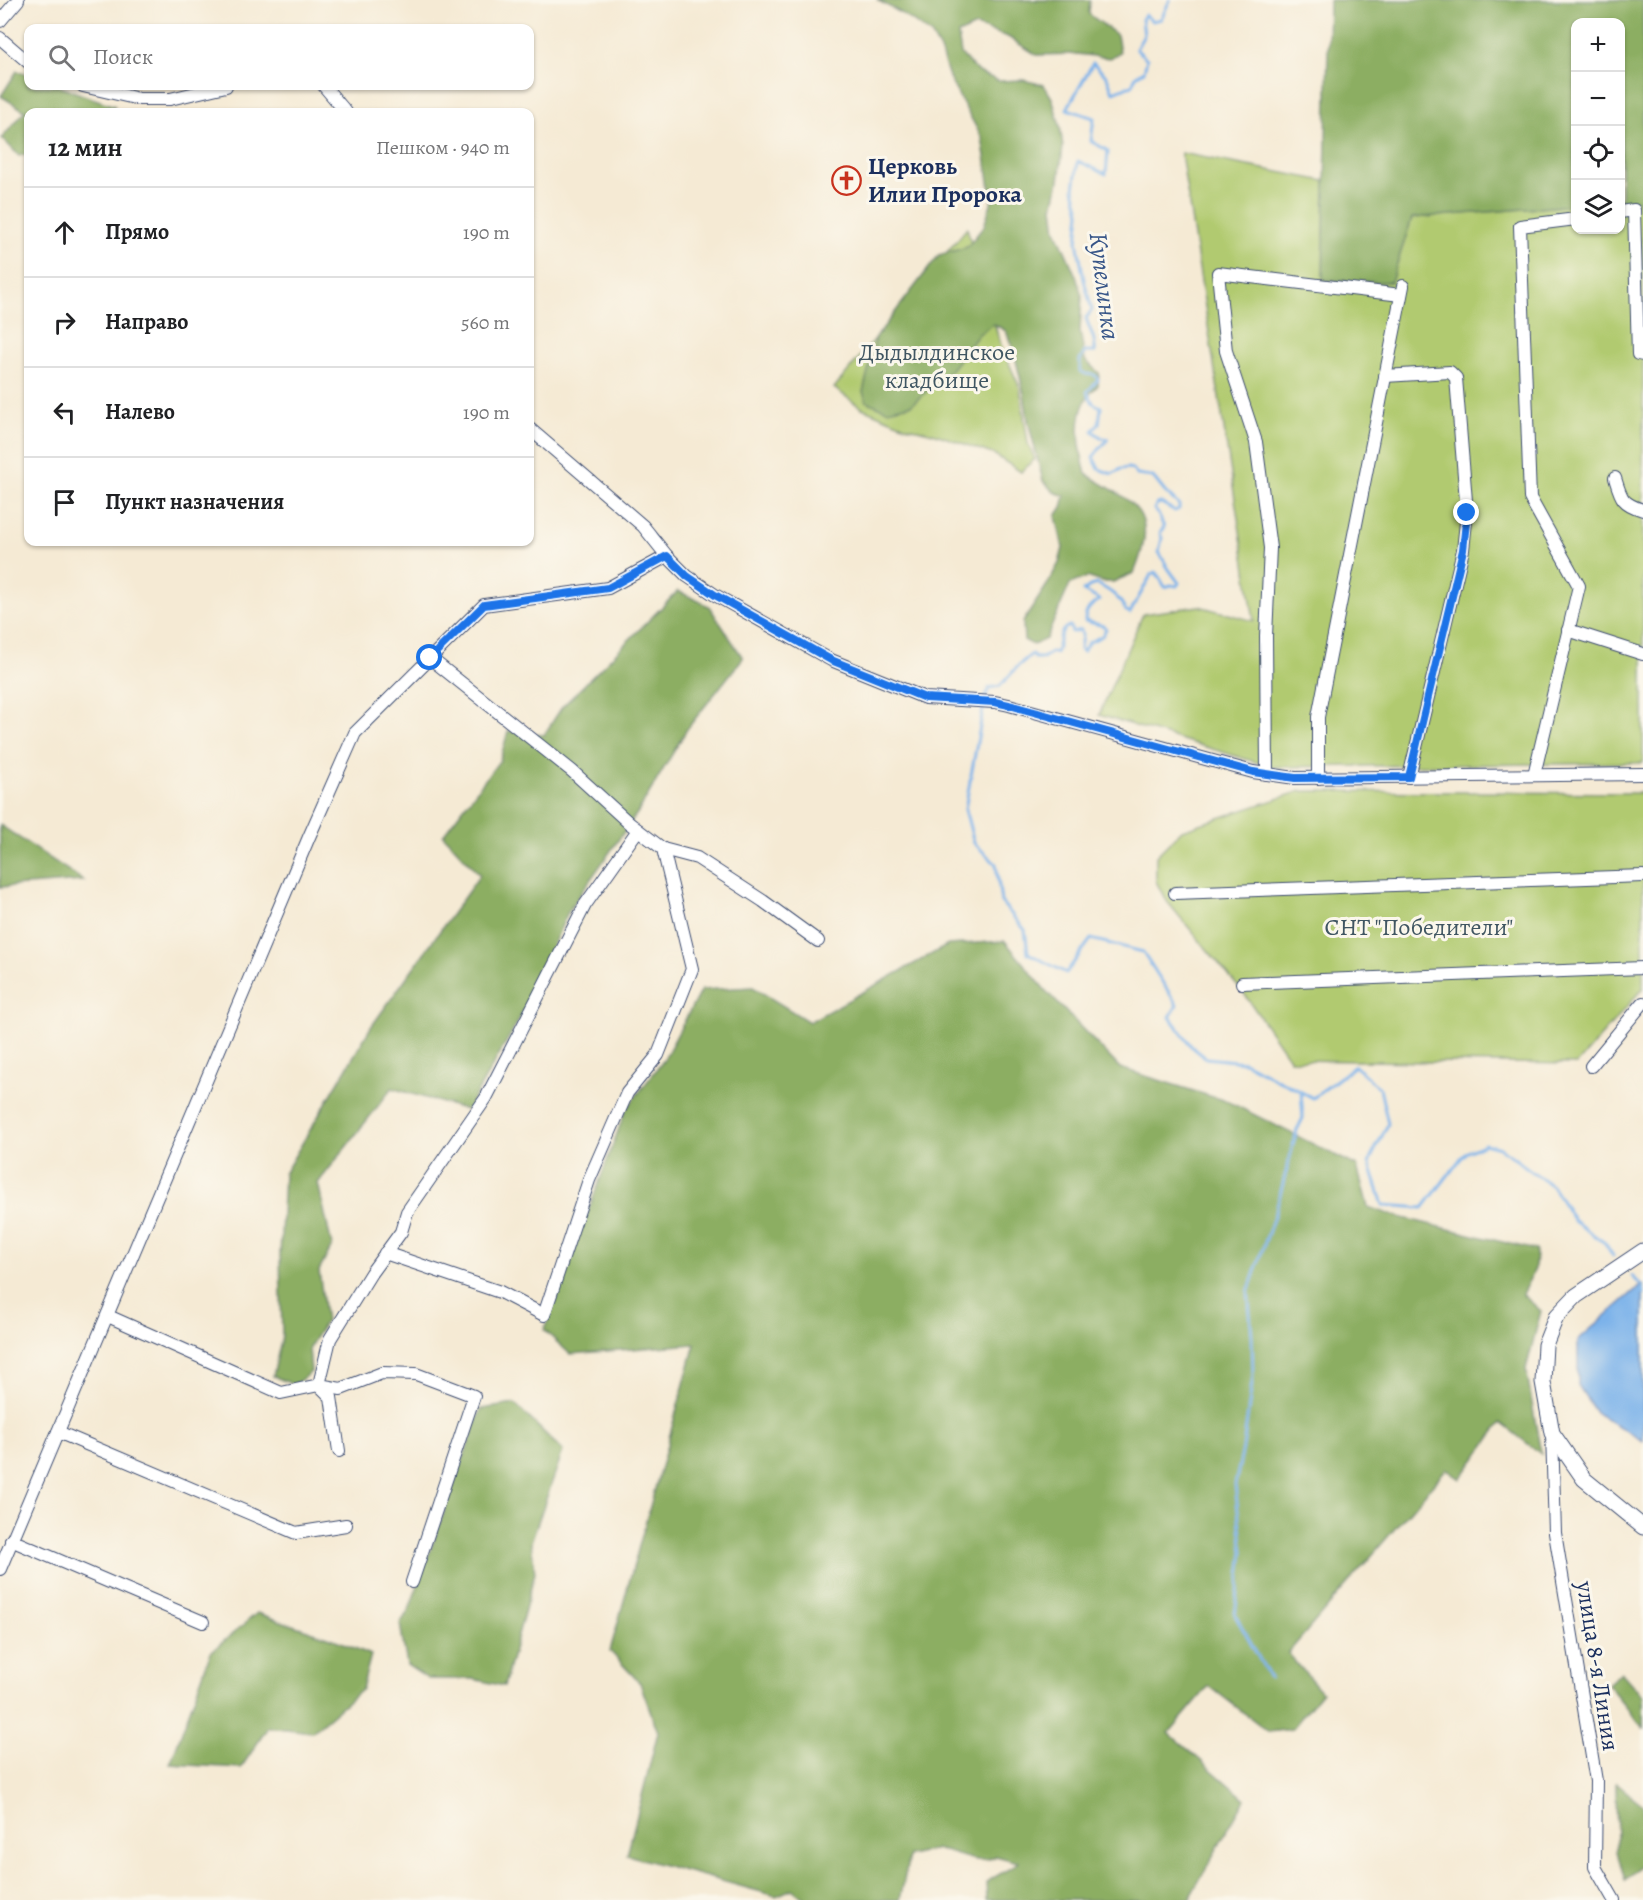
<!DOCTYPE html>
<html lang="ru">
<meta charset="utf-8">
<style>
:root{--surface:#fff;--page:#f2f2f2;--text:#202124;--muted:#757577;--line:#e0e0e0}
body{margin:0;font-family:Alegreya,serif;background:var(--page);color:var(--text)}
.controls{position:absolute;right:18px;top:18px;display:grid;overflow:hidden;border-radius:12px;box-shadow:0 2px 4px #0004}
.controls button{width:54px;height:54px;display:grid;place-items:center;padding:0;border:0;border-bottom:2px solid var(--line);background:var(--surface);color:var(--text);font:30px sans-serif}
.stop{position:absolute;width:18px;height:18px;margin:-14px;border:4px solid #1a73e8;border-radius:50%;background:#fff}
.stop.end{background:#1a73e8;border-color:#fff;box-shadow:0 2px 6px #0008}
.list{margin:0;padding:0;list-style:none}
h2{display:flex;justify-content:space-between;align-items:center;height:78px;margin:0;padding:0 24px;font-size:26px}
h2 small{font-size:20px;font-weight:400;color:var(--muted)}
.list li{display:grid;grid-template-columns:39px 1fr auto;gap:18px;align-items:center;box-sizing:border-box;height:90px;padding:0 24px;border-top:2px solid var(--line)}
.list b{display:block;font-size:22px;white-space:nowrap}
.list em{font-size:20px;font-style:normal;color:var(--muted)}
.icon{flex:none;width:33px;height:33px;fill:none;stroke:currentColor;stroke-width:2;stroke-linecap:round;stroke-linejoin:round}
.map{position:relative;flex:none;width:1643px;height:1900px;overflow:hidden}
.search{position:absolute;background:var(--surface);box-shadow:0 2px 4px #0004;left:24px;top:24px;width:510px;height:66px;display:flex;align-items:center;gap:15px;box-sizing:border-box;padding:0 21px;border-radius:12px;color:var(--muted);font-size:22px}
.panel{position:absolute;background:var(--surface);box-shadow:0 2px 4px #0004;left:24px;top:108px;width:510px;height:438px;border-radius:12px}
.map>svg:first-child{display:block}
.green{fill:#b1ca70;stroke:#667c67;stroke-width:1.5}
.forest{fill:#8cae62;stroke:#546e60;stroke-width:1.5}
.water{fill:#7bb2ea;stroke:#4b70a4;stroke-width:1.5}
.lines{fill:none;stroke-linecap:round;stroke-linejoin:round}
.stream{stroke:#7bb2ea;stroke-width:3}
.minor-casing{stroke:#3c4b70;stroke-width:14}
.major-casing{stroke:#3c4b70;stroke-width:17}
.minor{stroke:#fff;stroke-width:12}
.major{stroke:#fff;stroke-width:15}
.route{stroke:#1a73e8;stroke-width:8}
.labels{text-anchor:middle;stroke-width:6;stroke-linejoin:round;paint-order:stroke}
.poi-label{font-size:24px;font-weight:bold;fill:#1b2f5e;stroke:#fbf7ec;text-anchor:start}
.park-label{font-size:24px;fill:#405662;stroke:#fbf7ec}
.street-label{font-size:24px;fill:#1b2f5e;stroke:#fbf7ec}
.water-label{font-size:26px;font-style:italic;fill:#385688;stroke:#fbf7ec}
</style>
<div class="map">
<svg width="1643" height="1900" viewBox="0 0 1643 1900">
<rect width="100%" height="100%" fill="#fbf7ec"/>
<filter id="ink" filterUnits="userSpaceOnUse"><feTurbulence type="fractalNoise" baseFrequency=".0167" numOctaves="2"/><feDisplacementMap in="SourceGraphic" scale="12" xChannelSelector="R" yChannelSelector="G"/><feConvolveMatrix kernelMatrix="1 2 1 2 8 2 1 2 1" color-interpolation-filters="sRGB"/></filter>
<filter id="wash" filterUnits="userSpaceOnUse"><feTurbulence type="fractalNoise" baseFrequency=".008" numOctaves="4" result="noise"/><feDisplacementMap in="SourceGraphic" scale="24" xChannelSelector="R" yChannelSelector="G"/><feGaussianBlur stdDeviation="1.35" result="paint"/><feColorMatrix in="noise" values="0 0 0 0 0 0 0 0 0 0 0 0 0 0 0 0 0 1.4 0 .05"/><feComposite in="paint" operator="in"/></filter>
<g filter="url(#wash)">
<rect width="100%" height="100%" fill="#f5ead4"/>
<g class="green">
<path d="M1181,153L1325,181L1323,280L1391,282L1412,218L1575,205L1576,230H1620L1621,202L1643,200V763L1272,767L1099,715L1143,614L1199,606L1254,621Z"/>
<path d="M967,228L1000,343L1020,388L1028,444L1035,459L1021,472L995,455L933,433L905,426L862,408L834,388Z"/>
<path d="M1301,791L1643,793V988L1577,1064L1290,1060L1245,995L1165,899L1156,881V856L1182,830Z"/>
</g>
<g class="forest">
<path d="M877,0H1090L1089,14L1117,35L1120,52L1110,58L1077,54L1037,55L1008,37L976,26L958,34L961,54L978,72L999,81L1023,80L1044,85L1052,98L1060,126L1063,147L1059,181L1053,208L1056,230L1076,276L1082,296L1080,330L1085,360L1099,373L1098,385C1094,390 1088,394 1086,400C1074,422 1080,451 1086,474C1135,504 1160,510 1134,573L1113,582H1102L1087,577L1070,584L1046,639L1033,645L1024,640L1023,622L1047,585L1059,563L1063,548L1056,516L1062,507L1065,496L1054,492L1043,481L1028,421L1024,394L1014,352L1006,331L994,324L979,334L950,371L911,405L887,410L867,402L863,392L876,337L939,255L967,247L984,226L992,200L982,138L950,80L940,50L931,34L901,13Z"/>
<path d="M1329,0H1643V200L1621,202L1620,22H1576L1575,205L1412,218L1391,282L1323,280Z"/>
<path d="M17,71L28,75V86H58L115,106L109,112H28V154L19,156L2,138L25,111L1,96Z"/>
<path d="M678,591L709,606L743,658L687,729L638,812L569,910L518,1022L467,1110L392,1088L318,1183L332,1246L319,1271L326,1321L309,1348L311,1372L294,1385L273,1376L282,1336L280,1255L284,1174L371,1027L480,875L443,835L500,760L508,731L544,735L562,707Z"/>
<path d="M0,825L84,881L0,887Z"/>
<path d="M1005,941L1046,991L1120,1068L1229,1102L1357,1166L1368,1207L1395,1216L1536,1250L1535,1269L1522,1294L1541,1311L1526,1369L1541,1454L1501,1423L1460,1479L1446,1469L1288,1653L1322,1692L1292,1729L1269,1732L1209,1686L1169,1733L1245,1799L1191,1895L1190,1900H987L986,1883C996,1875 1008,1871 1018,1862L996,1856C975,1868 958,1851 936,1850C928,1850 917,1855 909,1856L900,1900H806L792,1889L776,1896L627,1855L658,1732L640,1683L610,1651L695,1344L570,1354L544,1330L626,1109L663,1061L701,990L753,987L809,1022L948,945Z"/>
<path d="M515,1404L563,1451L531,1542L535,1573L504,1686L473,1679H428L407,1665L400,1624L409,1610L481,1409Z"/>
<path d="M257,1613L331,1638L371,1655L362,1689L312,1732L268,1727L241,1768L170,1764L211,1652Z"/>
<path d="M1621,1672L1643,1697V1728L1608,1685Z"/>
<path d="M1616,1783L1643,1805V1862L1625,1881L1617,1851Z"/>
</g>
<path class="water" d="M1641,1285H1643V1441L1596,1413L1578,1385V1340Z"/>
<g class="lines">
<g class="stream">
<path d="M985,698L989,688L1000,686L1019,665L1032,654L1035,658H1043L1051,652L1056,653C1060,643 1058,629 1070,626L1072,632L1081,630L1082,635L1080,649L1083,652L1088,643L1102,636L1106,629L1104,626L1085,621C1085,610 1091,605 1100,600L1083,591L1090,586L1097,584C1109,590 1120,597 1125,610L1130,613L1151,575L1156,572L1165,587L1171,585L1177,586L1179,583L1168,568L1159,552L1162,538L1160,533L1164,527L1158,514L1154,509L1157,504L1161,503L1175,511L1179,509V505L1165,492L1153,477L1137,475L1132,469L1128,468L1121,469L1112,474L1099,469L1093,457L1108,439L1102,438L1093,431L1099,423L1101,407L1093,403L1087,392L1098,380L1095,375L1086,374L1080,371V360L1085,352H1095C1096,339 1090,331 1086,318L1092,310L1084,280L1077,241L1080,212L1074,189L1078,161L1106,174L1108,151L1091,141L1094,118L1067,109L1093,63L1107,77L1113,92L1132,85L1136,76L1144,71L1147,59L1136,49L1144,35L1142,19L1145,15L1152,21L1161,19L1170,0"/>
<path d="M984,704L965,809L974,843L996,864L1001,902L1025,930L1028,953L1066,973L1091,939L1143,952L1177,1005L1170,1017L1191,1046L1206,1058L1244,1062L1313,1098L1355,1066L1380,1089L1388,1124L1369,1162L1383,1205L1423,1208L1465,1153L1485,1144L1500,1148L1552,1186L1574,1221L1605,1243L1613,1256"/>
<path d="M1632,1276L1641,1285L1643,1293"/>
<path d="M1270,1678L1235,1615L1243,1552L1235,1485L1243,1448L1253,1376L1252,1336L1248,1292L1276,1210L1297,1130L1303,1118L1301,1092"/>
</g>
</g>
</g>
<g filter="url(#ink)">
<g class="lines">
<defs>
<g id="minor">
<path d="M0,21L18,0"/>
<path d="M0,38L28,62"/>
<path d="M83,86L139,99H170L226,86"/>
<path d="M324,86L346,112"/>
<path d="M1620,212L1634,210L1638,354L1643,355"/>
<path d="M1385,376L1450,372L1456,378L1467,513L1463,550L1409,777"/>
<path d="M530,429L643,526L667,556L687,576L715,595L831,660L925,698L995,702L1009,705L1253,772L1295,778L1643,774"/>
<path d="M1615,478C1621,498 1622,504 1643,510"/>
<path d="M1568,630L1643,654"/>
<path d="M1267,774L1266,636L1270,548L1256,442L1226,351L1218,273L1401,295"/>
<path d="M1534,775L1579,586L1530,498L1520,226L1576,219"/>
<path d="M1318,778V717L1403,286"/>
<path d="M663,849L697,858L763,901L818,941"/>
<path d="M1175,893L1643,876"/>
<path d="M1242,983L1643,968"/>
<path d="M1591,1066L1643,1003"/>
<path d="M385,1253L500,1292L544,1315L589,1180L627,1093L658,1055L692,969L663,849L629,823L572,771L430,658"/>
<path d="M108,1316L281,1393L319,1385L341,1389L382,1373L416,1374L474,1396L412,1582"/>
<path d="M58,1432L296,1533L346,1525"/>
<path d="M1552,1433L1555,1533L1596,1781L1595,1867L1614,1900"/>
<path d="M339,1451L331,1397L319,1385L330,1339L371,1273L401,1232L407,1212L486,1098L585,905L638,830"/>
<path d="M11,1540L203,1622"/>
<path d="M0,1569L309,837L355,733L484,605L608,588L667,556"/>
</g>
<path id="major" d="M1643,1251L1576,1296L1556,1317L1545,1345L1543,1382L1552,1433L1584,1479L1643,1527"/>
</defs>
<use href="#minor" class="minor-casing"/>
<use href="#major" class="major-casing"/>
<use href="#minor" class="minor"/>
<use href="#major" class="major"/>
</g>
</g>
<g class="lines" filter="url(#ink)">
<path class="route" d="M430,658L484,605L608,588L667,556L687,576L715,595L831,660L925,698L995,702L1009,705L1253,772L1295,778L1409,777L1463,550L1467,513"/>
</g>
<defs>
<symbol id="church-ring" viewBox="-11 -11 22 22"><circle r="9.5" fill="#fbf7ec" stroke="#c8321e" stroke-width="1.5"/><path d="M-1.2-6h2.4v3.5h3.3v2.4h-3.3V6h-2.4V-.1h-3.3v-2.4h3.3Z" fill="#c8321e"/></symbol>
</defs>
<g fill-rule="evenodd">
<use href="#church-ring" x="830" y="164" width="33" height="33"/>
</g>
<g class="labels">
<g class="poi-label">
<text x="868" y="174">Церковь<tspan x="868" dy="28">Илии Пророка</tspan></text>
</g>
<g class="park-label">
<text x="937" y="360">Дыдылдинское<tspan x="937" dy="28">кладбище</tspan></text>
<text x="1419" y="935">СНТ "Победители"</text>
</g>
<g class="street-label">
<text transform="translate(1598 1666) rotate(81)" y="8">улица 8-я Линия</text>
</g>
<g class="water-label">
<text transform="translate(1105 286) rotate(83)" y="9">Купелинка</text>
</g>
</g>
</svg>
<div class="controls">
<button>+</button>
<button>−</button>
<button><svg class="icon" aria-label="locate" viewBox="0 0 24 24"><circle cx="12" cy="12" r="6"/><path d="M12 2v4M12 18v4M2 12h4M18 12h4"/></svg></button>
<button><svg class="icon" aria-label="layers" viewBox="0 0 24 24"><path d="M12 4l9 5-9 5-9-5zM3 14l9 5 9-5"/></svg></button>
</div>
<div class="stop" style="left:430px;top:658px"></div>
<div class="stop end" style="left:1467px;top:513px"></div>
<div class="search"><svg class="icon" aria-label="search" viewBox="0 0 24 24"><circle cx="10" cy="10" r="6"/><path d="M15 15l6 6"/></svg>Поиск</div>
<section class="panel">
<h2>12 мин<small>Пешком · 940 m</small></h2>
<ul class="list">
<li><svg class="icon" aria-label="ahead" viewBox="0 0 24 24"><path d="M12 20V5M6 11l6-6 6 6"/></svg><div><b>Прямо</b></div><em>190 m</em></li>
<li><svg class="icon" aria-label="right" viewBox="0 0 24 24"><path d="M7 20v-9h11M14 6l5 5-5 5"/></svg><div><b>Направо</b></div><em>560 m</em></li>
<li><svg class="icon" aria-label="left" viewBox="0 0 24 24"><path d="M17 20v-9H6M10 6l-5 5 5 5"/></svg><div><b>Налево</b></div><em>190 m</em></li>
<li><svg class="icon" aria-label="arrive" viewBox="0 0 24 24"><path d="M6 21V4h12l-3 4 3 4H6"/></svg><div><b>Пункт назначения</b></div></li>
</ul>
</section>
</div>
